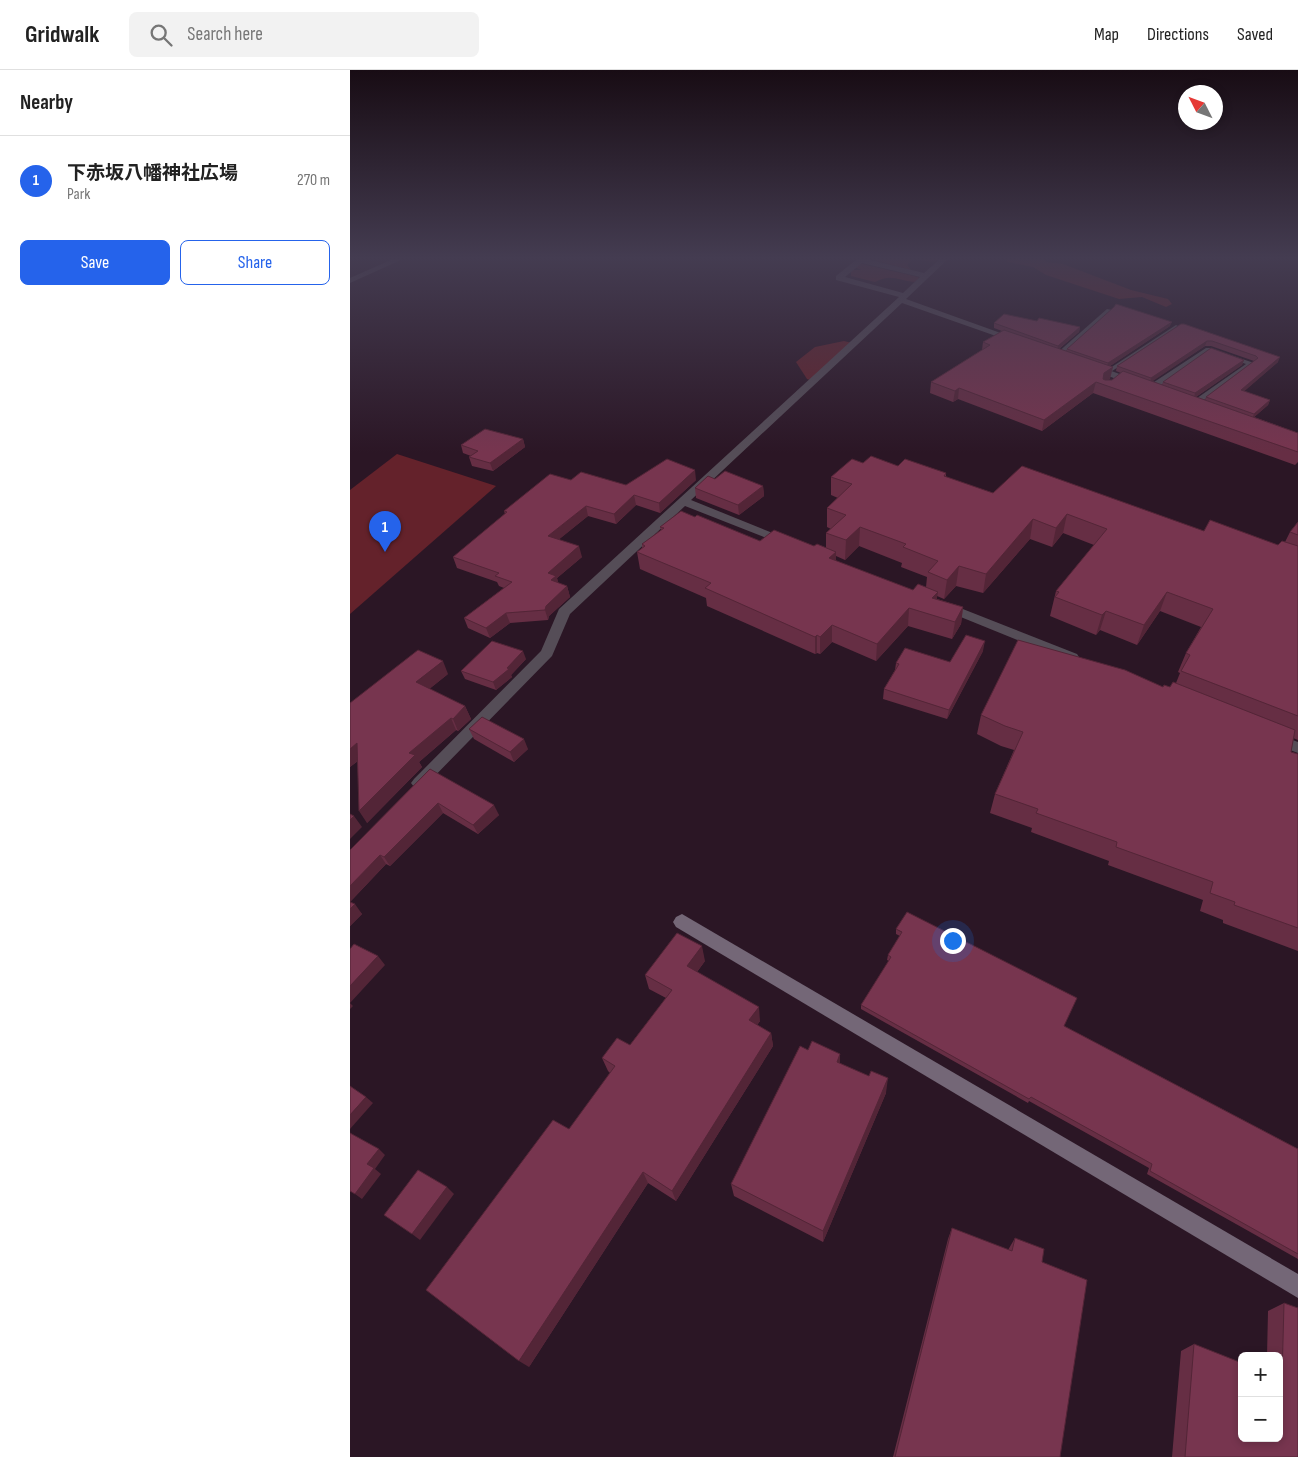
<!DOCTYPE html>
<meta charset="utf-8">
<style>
:root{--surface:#fff;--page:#f2f2f2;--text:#222;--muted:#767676;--line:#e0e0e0;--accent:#2563eb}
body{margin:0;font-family:"Sofia Sans Condensed","Noto Sans JP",sans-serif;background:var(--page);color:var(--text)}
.controls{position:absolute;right:15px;bottom:15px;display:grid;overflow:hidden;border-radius:8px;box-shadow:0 2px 8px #0003}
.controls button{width:45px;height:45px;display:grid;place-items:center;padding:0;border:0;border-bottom:1px solid var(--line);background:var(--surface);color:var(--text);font:25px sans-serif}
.compass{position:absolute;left:828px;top:15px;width:45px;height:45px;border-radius:50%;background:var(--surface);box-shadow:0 2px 8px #0003;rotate:312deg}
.you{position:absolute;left:602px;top:870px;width:18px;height:18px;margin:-12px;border:4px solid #fff;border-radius:50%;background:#1a73e8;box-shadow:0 0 0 8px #1a73e833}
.badge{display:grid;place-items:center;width:32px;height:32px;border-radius:50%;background:var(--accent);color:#fff;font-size:16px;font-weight:700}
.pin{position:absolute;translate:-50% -41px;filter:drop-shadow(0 1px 2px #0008)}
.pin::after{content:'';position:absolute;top:26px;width:18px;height:15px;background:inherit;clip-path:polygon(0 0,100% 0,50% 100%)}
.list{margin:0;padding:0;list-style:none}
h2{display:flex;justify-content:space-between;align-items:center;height:65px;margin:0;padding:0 20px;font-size:21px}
h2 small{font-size:16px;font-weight:400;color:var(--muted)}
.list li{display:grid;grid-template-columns:32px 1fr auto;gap:15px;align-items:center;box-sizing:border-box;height:90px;padding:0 20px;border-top:1px solid var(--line)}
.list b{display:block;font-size:19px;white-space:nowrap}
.list p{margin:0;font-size:16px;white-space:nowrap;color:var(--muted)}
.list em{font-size:16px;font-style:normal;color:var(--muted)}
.actions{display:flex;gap:10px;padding:15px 20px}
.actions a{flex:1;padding:11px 0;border:1px solid var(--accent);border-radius:8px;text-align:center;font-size:18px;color:var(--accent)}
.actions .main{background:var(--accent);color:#fff}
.icon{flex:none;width:28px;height:28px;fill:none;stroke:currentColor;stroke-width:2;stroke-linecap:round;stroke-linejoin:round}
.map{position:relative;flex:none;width:948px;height:1387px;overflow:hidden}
header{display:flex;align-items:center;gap:30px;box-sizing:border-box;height:70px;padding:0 25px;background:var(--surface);border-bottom:1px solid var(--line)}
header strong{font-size:24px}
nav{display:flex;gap:28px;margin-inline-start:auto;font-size:18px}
.search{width:350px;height:45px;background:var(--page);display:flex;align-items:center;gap:12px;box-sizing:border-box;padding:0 18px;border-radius:8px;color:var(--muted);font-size:19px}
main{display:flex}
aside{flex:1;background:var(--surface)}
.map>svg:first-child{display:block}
.green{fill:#64222b}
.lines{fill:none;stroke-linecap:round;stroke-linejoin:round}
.lane{fill:#554d57;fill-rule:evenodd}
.street{fill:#554d57;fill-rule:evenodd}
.secondary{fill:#746777;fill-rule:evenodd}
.wall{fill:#662e44;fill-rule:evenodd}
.shaded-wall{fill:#532537}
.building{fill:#77354f;stroke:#532537}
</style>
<header>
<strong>Gridwalk</strong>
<div class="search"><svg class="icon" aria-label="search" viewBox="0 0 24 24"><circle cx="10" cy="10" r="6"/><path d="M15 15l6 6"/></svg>Search here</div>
<nav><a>Map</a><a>Directions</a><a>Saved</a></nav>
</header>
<main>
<aside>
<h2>Nearby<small></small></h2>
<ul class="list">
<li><span class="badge">1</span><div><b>下赤坂八幡神社広場</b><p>Park</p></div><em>270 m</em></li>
</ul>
<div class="actions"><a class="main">Save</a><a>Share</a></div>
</aside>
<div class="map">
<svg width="948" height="1387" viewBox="0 0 948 1387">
<rect width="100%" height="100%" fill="#2b1625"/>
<g class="green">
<path d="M520,189H589L584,192L563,189L557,195L561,200Z"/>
<path d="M656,189H693L696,192L713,194L781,220L818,229L822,234L816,237L792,227L769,229L696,205L683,197L658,192Z"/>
<path d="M512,194L568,207L569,208L565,212C548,211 542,203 525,212L501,206V200H511L505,197L507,195Z"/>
<path d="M494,271L502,273L460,310L457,309L446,292L465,277Z"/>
<path d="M47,384L146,416L0,544V420Z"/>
</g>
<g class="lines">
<g class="lane">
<path d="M757,239L762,240L710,286H706V284Z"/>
<path d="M826,255L828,256V258L759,303L754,302Z"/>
<path d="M856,278H860L904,293L847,335L840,333L896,294L859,281L804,320H798V316Z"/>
</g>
<g class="street">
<path d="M43,189H53L0,213V208Z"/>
<path d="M507,189H516L574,203L590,189H598L556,229L670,270L669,272H663L552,233L341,430L440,470L442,472L440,474H432L335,436L220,544L202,586L74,717L69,719L64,717L61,713L64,709L191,581L209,539L549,227L486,210V206ZM512,193L570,207L553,223L495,207Z"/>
<path d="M742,294L789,311L791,313L789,315H783L739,299V295Z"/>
<path d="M595,532L727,584L729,587L727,590H717L591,539L589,536L591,533Z"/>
<path d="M924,663L948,672V683L919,672L917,668L919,664Z"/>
</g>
<path class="secondary" d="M332,844L948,1204V1228L326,857L323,852L326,847Z"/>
</g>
<g class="wall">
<path d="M687,251L730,257L729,262L709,279L716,281L717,279L820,256L760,296V309L758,310H762L771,303L766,301L767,296L831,254L928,292L894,321L920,330L918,335L904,347L948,363V392L945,395L743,323L692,361L608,329L603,332L580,323L581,312L632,280L633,272L652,261L644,258V253ZM855,276H861L904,291L856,327L855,330L846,327L892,295L894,290L813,312L812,315L802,311Z"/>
<path d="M173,369L175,377L143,401L122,396L119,387L121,386L113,383L111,375Z"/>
<path d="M513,393L548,396L596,403V407L643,423L928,475L935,472L940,462L948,452V670L943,668L941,682L948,684V881L873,853V850L850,841L853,830L758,795L759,791L681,762L682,758L640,743L645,724L664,680L651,676L627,664L631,645L813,617H820L826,613L830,603L828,602L836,583L851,557L810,541L787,575L750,560L746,565L700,546L706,521L744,475L713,463L702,477L680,469L633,523L606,516L594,529L587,526V529L613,537L611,554L602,569L558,556L526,591L482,572L470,584L467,583L465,584L357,536L356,528L290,499L287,482L292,478V474L311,460L310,457L345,447L410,471L464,476L476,478V463L481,459L477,457V438L488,428L481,425V407ZM509,476L552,493L551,497L577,507L576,517L563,520L486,491V486L495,490Z"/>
<path d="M365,409L413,416L414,426L389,445L346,428L345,418Z"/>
<path d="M221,410L276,415L346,410L310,443L286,435L266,454L238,446L209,469L232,487L207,508L208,513L217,516L220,527L199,546L198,550L160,553L140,568L118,558L114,548L154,518L149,516L147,512L107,498L103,487L155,444L154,441Z"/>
<path d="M633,581L597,649L533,629L534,619L545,600L546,593L600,592Z"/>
<path d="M176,589L161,605L162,607L146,620L115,609L111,601Z"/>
<path d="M98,604L79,619L115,636L121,649L108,661L106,660L69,692L72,697L17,753L8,691L0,697V633Z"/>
<path d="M119,659L178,679L164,692L124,669Z"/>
<path d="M80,699L149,745L128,764L93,743L40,796L36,794L0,832L12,844L0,856V780Z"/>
<path d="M546,859L714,956L948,1079V1189L797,1104L799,1098L679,1031L678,1033L511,939V935L539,891L537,890L538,885L550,866L546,864Z"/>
<path d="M355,891L347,902L410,951L407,955L421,963L423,976L326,1131L298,1113L179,1297L260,1003L258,1001L252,988L280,975L316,928L299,919L295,905Z"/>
<path d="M458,980L490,984V993L536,1023L473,1172L384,1126L381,1114Z"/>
<path d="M602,1158L658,1180L665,1168L692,1192L710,1387H543L598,1169Z"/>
<path d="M934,1233L948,1387H822L831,1281L844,1274L929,1368V1286H917L918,1241Z"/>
</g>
<g class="shaded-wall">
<path d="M822,252L820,256L757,298L758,293Z"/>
<path d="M730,257L729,262L707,280L708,276Z"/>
<path d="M857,271L855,276L800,313L801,308Z"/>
<path d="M930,287L928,292L890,325L891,320Z"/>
<path d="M894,290L892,295L844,328L845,323Z"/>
<path d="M763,297L760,309L751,314L754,303Z"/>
<path d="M746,312L743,323L692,361L694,350Z"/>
<path d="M609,318L608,329L603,332L605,321Z"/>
<path d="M920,330L918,335L902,349L904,344Z"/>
<path d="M173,369L175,377L143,401L140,393Z"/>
<path d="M345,400L346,410L310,443L309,433Z"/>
<path d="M413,416L414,426L389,445L388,435Z"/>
<path d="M284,425L286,435L266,454L264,444Z"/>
<path d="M236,436L238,446L201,476L198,466Z"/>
<path d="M717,444L713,463L702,477L706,458Z"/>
<path d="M683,449L680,469L633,523L636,504Z"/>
<path d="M510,457L509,476L495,490L496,470Z"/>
<path d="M229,476L232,487L207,508L209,516L204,520L198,503Z"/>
<path d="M486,482V499L479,488Z"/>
<path d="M609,496L606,516L594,529L597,510Z"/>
<path d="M217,516L220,527L199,546L198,550L195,540L196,536Z"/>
<path d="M588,522L585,539L580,545L582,528Z"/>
<path d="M817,522L810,541L787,575L794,555Z"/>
<path d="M613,537L611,554L602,569L605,552Z"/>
<path d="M559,538L558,556L526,591L527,574Z"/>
<path d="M756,541L750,560L746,565L752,545Z"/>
<path d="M156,543L160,553L140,568L136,558Z"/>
<path d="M482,555V572L470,584V567Z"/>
<path d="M467,565V583L465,584V567Z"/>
<path d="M635,571L633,581L597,649L599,640Z"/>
<path d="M173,581L176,589L161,605L162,607L146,620L143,612Z"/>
<path d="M93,591L98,604L72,625L66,612Z"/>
<path d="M115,636L121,649L108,661L103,649Z"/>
<path d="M101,648L106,660L69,692L72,697L17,753L9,741L59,683Z"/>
<path d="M174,669L178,679L164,692L160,682Z"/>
<path d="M7,673L14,686L0,697V679Z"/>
<path d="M88,733L93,743L40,796L34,787Z"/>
<path d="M144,735L149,745L128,764L123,755Z"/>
<path d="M4,746L12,757L0,769V750Z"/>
<path d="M30,785L36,794L0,832V816Z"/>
<path d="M5,834L12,844L0,856V839Z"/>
<path d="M352,876L355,891L340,911L337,896Z"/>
<path d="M28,886L35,895L0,933L3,936L0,939V916Z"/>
<path d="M409,937L410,951L401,964L399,950Z"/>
<path d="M421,963L423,976L326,1131L322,1121Z"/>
<path d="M490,984V1000L487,992Z"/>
<path d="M538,1008L536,1023L473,1172V1161Z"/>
<path d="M16,1027L23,1033L0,1059V1045Z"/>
<path d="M29,1079L35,1085L25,1099L31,1104L12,1129L5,1124L17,1094Z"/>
<path d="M293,1102L298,1113L179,1297L169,1291Z"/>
<path d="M97,1117L104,1124L70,1170L62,1164Z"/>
</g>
<g class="building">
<path d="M766,234L822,252L758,293L717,279L764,237Z"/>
<path d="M654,244L687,251L689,248L730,257L708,276L644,253Z"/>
<path d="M831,254H834L930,287L891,320L920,330L904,344L856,327L908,288L906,286L862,271H857L801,308L767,296Z"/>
<path d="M654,260L763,297L754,303L753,309L755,310H762L773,301L948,363V382L746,312L694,350L609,318L605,321L581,312L640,275L633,272Z"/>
<path d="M861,278L894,290L845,323L813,312Z"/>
<path d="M135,359L173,369L140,393L119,387L128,381L111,375Z"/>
<path d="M521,386L548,396L555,389L596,403L594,406L643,423L672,396L854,461L860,450L928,475L932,471L948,476V646L831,601L840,585L836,583L863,539L817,522L794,555L756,541L752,545L705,527L709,522L706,521L757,459L717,444L706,458L683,449L636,504L609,496L597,510L578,502L588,491L553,477L556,474L510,457L496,470L476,463L496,445L477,438L502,414L481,407L502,389L513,393Z"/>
<path d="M317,389L345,400L309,433L284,425L264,444L236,436L198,466L229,476L198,503L206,506L201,510L217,516L196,536L195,540L156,543L136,558L114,548L162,512L145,506L149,503L103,487L157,442L154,441L200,404L221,410L231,402L276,415Z"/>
<path d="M375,401L413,416L388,435L345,418L358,406L365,409Z"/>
<path d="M331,441L345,447L347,445L410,471L424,460L464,476L467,474L486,482L479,488L563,520L568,514L588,522L582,528L613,537L605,552L559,538L527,574L482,555L470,567L467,565L465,567L355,518L361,513L287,482L295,476L292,474L314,458L310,457Z"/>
<path d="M948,452V465L940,462Z"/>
<path d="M616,565L635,571L599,640L534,619L549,594L546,593L555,578L600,592Z"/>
<path d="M668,570L775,600L813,617L814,615L820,617L823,612L945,660L941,682L948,684V858L884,835L885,832L860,823L863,812L766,777L767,772L686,743L688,739L645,724L673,662L655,656L631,645Z"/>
<path d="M142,571L173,581L157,598L159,599L143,612L111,601Z"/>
<path d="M68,580L93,591L66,612L115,636L103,649L101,648L59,683L65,685L9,741L7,673L0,679V633Z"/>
<path d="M132,647L174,669L160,682L119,659Z"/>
<path d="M80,699L144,735L123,755L88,733L34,787L30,785L0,816V780Z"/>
<path d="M0,744L4,746L0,750Z"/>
<path d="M0,832L5,834L0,839Z"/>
<path d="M557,842L727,928L714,956L948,1079V1184L800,1101L802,1094L681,1027L679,1029L511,935L541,887L538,885L552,862L546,859Z"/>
<path d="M327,863L352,876L337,896L409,937L399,950L421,963L322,1121L293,1102L169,1291L76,1220L203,1050L219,1059L265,996L252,988L267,968L280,975L322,920L295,905Z"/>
<path d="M4,874L28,886L0,916V879Z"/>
<path d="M462,971L490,984L487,992L519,1006L521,1001L538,1008L473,1161L381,1114L450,976L458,980Z"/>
<path d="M0,1016L16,1027L0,1045Z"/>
<path d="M0,1063L29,1079L17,1094L24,1098L5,1124L0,1121Z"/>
<path d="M68,1100L97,1117L62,1164L34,1145Z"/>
<path d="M602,1158L662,1181L665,1168L694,1179L692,1192L737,1210L710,1387H545Z"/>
<path d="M934,1233L948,1238V1387H835L844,1274L892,1293V1368H929V1307L932,1308Z"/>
</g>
<linearGradient id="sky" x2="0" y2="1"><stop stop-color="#180c14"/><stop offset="0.49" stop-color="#443c51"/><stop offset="1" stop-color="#443c51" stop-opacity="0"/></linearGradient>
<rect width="948" height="383" fill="url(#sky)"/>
</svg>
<div class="controls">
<button>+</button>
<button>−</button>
</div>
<svg class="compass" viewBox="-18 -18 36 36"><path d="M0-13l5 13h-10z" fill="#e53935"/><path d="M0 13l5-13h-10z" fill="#767676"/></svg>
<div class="you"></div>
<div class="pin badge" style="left:35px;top:482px">1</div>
</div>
</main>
